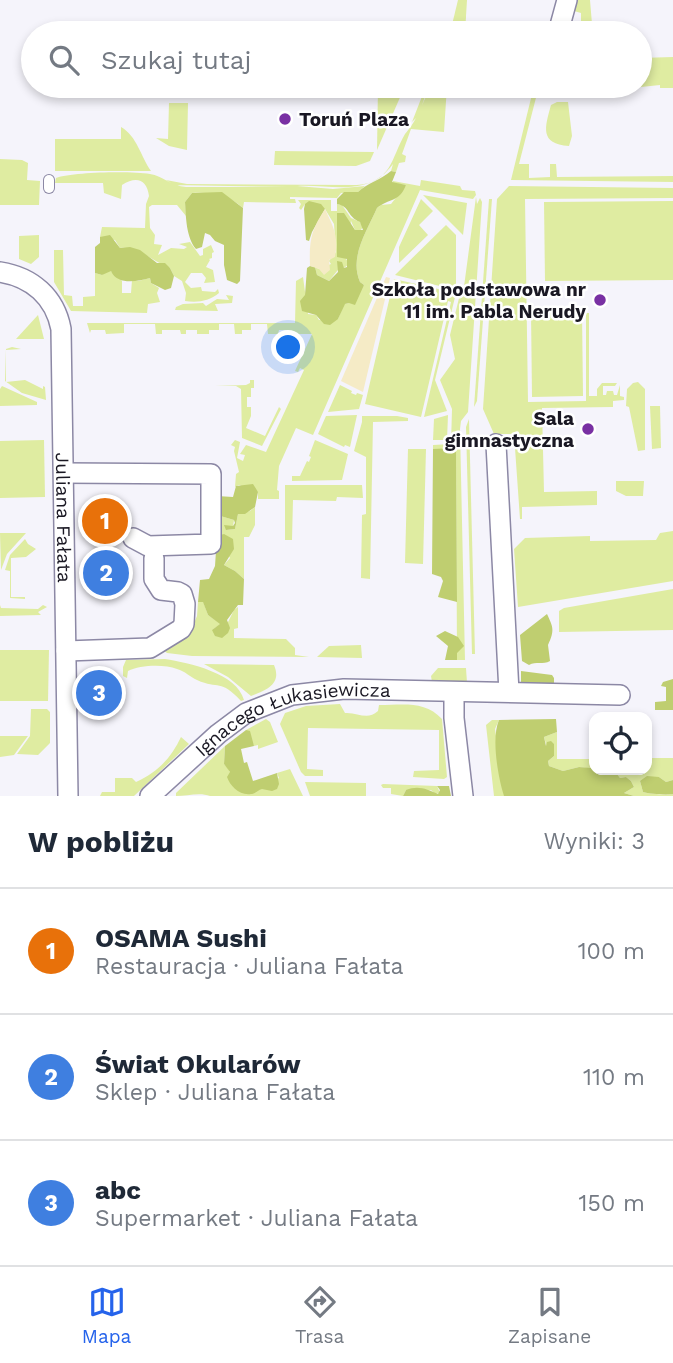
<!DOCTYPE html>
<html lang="pl">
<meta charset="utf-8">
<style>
:root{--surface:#fff;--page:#f2f2f3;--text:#1f2937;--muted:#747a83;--line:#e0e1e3;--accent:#2563eb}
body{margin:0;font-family:"Work Sans",sans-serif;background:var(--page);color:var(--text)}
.controls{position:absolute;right:21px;bottom:21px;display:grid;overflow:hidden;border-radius:14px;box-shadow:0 4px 10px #0003}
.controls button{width:63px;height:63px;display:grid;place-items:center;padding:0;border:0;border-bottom:2px solid var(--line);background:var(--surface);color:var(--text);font:35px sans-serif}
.you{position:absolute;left:289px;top:348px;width:24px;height:24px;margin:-18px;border:5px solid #fff;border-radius:50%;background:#1a73e8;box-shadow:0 0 0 10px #1a73e833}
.badge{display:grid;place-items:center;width:46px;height:46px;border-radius:50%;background:var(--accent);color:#fff;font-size:23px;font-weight:700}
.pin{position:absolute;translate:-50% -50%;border:4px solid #fff;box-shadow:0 2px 7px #0006}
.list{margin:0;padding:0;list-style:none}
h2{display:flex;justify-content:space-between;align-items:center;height:91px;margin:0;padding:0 28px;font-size:30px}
h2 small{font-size:23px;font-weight:400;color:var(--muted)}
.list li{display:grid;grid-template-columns:46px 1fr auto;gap:21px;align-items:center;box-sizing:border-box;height:126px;padding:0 28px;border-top:2px solid var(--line)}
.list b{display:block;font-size:26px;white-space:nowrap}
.list p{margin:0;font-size:23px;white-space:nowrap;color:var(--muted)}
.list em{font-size:23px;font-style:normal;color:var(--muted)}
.icon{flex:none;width:38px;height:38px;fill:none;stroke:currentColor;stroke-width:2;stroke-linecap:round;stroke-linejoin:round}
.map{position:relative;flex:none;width:673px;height:796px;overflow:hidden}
.search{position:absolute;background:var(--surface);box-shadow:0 4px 10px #0003;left:21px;right:21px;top:21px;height:77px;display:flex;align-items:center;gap:18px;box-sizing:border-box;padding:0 24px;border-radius:38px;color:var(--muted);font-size:26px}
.sheet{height:469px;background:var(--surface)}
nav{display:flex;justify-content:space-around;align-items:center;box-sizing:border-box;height:98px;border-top:2px solid var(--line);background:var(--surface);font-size:19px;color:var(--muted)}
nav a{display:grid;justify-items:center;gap:4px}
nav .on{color:var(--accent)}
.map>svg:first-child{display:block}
.green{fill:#dfeca1}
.forest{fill:#bfce70}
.sand{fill:#f5ebc6}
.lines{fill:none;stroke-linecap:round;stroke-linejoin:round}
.lane-casing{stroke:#8c88a5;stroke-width:12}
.street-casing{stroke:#8c88a5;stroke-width:22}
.lane{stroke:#fff;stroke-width:10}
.street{stroke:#fff;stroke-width:19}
.poi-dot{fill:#7930a3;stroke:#fff;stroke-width:2.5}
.labels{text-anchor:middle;stroke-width:5;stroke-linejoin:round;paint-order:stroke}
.poi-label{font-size:19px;font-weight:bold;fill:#1a1823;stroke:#fff;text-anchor:end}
.street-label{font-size:19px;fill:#1a1823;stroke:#fff}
</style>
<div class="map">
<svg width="673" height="796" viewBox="0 0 673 796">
<rect width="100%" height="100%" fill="#f5f4fb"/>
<g class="green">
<path d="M458,0H467L465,33H450Z"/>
<path d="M574,0H590L592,24L588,28L581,22V13L574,11Z"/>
<path d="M673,57V88H660V85L622,89V86H603L602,89L569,90V92L558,94L554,92L552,86H640V58Z"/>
<path d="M378,86H405L377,150Z"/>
<path d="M426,86H429L422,105L431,86H447L444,132L411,129L402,154L406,156L405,162L399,163L396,172L391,171L393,164C368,198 332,184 297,186L333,189L365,186L358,192L341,193L337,198L290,197V199H295L296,203L244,202L243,208C229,195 211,192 192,193L185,202L186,216L177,205H152L149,207L150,228L155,235L154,244L162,245L158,255L171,248L184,249L187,247L179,244L190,242L200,256L203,255V249L211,245L214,252L212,253V258L209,259L210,260L206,267L213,270L215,282L204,283L206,278L202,273H191L185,282L191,288L201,287L202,291L215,292L218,289L219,293C209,301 198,303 185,301L186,293L182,281L174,276L170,268C153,262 139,246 120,248L115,240L100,237L102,227L145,228L146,204L149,196C147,179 136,176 122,185L121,199L104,193L103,183H55L56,178C73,172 130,171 150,174C163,176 171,186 186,187H288L175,185L166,180L187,184L357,185C392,182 391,158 405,134C406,133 413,124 416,118L412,122Z"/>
<path d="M534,86H539L519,164H529V178L550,177V164H556L557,177L673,176V182L511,180Z"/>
<path d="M557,102H568L572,136L569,146C539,144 545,127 551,105Z"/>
<path d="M169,103H188L187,150L169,146L156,138L168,139Z"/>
<path d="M121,127C137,136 141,157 151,171H55V139H121Z"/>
<path d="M275,151L374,152L370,161L356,166L274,165Z"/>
<path d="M0,159L22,160L28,163L27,180L40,181L39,205H0Z"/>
<path d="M421,180L460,186L462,190L475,191L476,195L473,199L420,190L313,435L296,428L279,466L277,490L279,491V499H258V492L239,485L235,487L236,474L239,472L234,451L235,447L231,445L235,440L240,442L237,458L243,461L245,455L240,454L246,445L266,452L304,370L300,368L298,372L295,371L312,334H288V330H279L278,334H268L267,324H251V330H242V334H235L234,324H219V330H209V334H197V330H186V334H181L180,330H162V334H156L155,324H124V333L106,334L105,330H91L90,333L87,323H295L296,281L303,277L308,314L316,315L319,320L338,319L344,304L349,303L364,285L360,282C349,257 367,231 377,208L381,205L391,204L406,185L392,183L393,181L420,186Z"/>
<path d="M509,186L673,188V198L525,199L528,402L586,401V313H589V396H597V389L602,383H617L615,386H603V395H606L607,391H613L614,395H617L620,385V396L624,397V400L613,401V407L542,408L544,492L597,491V505L522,507V519H520L514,434H494L483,409L497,199Z"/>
<path d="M423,195L467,203L463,235Z"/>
<path d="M476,197L477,204L480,198L482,202L468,412L461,421L460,429L465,660H457L456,449H433V445L451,444L452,409L440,380L455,359L450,335L460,294H463Z"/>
<path d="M421,199L433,211L419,225L428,235L399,263V247Z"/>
<path d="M489,199H492L477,401L474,407Z"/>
<path d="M298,200H331V211H337V204L342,205L351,218L360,222L363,227L360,231L355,230L351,221L345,257L349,264L344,268L342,265L329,281L317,275L315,267L319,269L331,264L329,261L336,252L334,224L325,209L305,204L301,210L299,208L301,204Z"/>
<path d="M673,201V280L545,281L544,202Z"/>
<path d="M446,225L456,235V290L395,275Z"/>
<path d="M39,235V257L31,264L19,259V236Z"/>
<path d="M54,250H63L64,295L72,296L73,306H83V297L95,296V273L102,275L107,271H111L122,281V293H131L132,280L138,281L150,278L151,283L159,288L157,293L160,302L148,304L147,313L71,311L54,282Z"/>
<path d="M394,279L456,293L435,380L447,411L424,417L451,302L448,301L421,417L365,404Z"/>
<path d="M226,295L233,296L232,303L215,304L218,311L175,310L176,307L183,304L203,303L206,306L217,299L229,300Z"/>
<path d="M531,312H582L583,396L532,397Z"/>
<path d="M38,315L44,339H16Z"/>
<path d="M12,347L21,349L6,350V382L25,380L43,389V386L45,387L46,400L22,393L5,381L6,349Z"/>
<path d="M250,380H254V388H251V397H247V407H251V416L246,428L265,436L279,407L281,409L262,446L242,438L241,389L236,386H215L246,385L250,383Z"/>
<path d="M638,382L645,389V450L638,451L629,407L626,406L627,389L633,383Z"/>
<path d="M340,385L352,391L351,393L356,395L357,393L363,395L359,409L328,412Z"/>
<path d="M2,386L37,402V405L0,406V389Z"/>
<path d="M650,406H660L661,448L652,449Z"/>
<path d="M357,415L350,447L345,445L344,447L318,434L326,416Z"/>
<path d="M448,415L447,440H433L434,419Z"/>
<path d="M362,416H397L408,418V421L373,422L370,579L361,578L362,515L366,514V457L354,451L362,422Z"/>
<path d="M469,419L475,654H472L466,427Z"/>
<path d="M44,440L45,497L0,498V441Z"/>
<path d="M315,440L348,454L342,480L292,481V476H300L307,461L309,462L311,457L309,456Z"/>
<path d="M408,449H426L423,564L405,563Z"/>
<path d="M616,481H644L643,496H626L616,491Z"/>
<path d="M285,485H362L363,498L337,497L336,501L293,500L292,540H285Z"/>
<path d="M255,507V525L249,537H244V579L235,571L224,565L230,558L217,536V515L234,520L233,526L226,530L235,529L238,514L250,511Z"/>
<path d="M673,531V581L518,607L514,549L525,538L590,536V541L656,540L660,533Z"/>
<path d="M0,533H26L7,554L1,570Z"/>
<path d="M25,539L28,544L36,549L26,557L11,558V597H25V599L10,598V571L5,570L10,555Z"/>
<path d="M673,589V630L559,632V611L564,608Z"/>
<path d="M203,601L208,615L221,624L212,630L227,624L234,610L238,607V628L234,629V638L286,639L295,648V655L309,657L192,656L167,653L160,647L179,635L188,638L197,616L198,602Z"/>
<path d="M0,605L1,608L38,609L43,605L47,607L38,612L41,615L0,616Z"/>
<path d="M361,645L362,658L317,657L329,646Z"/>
<path d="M0,650H49L48,701H0Z"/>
<path d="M165,659C189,663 237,673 244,700L241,701C220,678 219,690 197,680C190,677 185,671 177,669C164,664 140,665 128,671L127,678L123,676V667L126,660Z"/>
<path d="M204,664L274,665C282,684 267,690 251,696L228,677Z"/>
<path d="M438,668H466L467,683L432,682L431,676Z"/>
<path d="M340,704L345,713C358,712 367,721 378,711L379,705C402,705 425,700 442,719L447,777L444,779L413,777L414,771L439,770V730L308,728L307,769L323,770V776H305L301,772L280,724L285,713L306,706Z"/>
<path d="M31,709H47L50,712V743L38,755L17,754L30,736Z"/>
<path d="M266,719L270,722L278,742L258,749V745L254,746L246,730Z"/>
<path d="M492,720H499L495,729L505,796H494L486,725Z"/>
<path d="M557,732V759H594V769L579,767L563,771L549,766L548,761L554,756V744L547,747L544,737Z"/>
<path d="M0,736H28L14,755L0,757Z"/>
<path d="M181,737L189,744L134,796H100L102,792H115V778H132L136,782C158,772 171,758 181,737Z"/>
<path d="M225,746L224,764L228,768L239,791L251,794L279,778L277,773L290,769L303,796H210C200,792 187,796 176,796V793Z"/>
<path d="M647,758H673V780L666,782L659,777L640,781L643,792C649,794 667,795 673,794V796H634L624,793L634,787L631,781L626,777L620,778L614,770H647Z"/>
<path d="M305,782L366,783V796H310Z"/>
<path d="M383,784L437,786L440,793L435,794L431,790H406L403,796L391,794V788H383L381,785Z"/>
</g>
<g class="forest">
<path d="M391,171L396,172L392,182L406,185C399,203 389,198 377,208C367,231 349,257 360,282L364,285L355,305L349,303L345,304L338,319L330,325L324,324L316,315L302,311L300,301L305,295L307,268L310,266L315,267L317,275L329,281L338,272L337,261L342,262L344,268L347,267V259L337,257V213H344L355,230H363L360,222C347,217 350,206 337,204V199L344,192H358C367,183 381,180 391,171Z"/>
<path d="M222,192L243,208L240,281L237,284L227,280L224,265V245L215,241L210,235L205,233L202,247L196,249C186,237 186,217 185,202L192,193Z"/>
<path d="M309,201L321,204L325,209L312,232L309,241L306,240L304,209L305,204Z"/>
<path d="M110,235L120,248L130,247L140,250L157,263H165L170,268L174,276L171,288L165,290L151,283L150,278C136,282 117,285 111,271L102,275L95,273V247L100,243V237Z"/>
<path d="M456,448L457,602L438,597L443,581L441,577L432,574L433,449Z"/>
<path d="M253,484L258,492L255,507L245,514H238L235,529L226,530L224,525L233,526L235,523L234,520L217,515V496L233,497L236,486Z"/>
<path d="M224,534L233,539L234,549L224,565L235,571L244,579L243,605H238L227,620L230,628L228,633L222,638L215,636L212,630L220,624L208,615L203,602H198L200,580L209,579L215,566L217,536Z"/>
<path d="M547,614C553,627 555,630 548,645L550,661C543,665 536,661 529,665L522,661L520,635Z"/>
<path d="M445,631L458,637L464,646L457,653V660H445L448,646L436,636Z"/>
<path d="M521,671L552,675L554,678V689L521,684Z"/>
<path d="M673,679V710H655V702L666,701V687L661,686L663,682Z"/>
<path d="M556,719L557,732L544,737L546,746L547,742L551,741L554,744V756L548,761L549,766L563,771L579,767L614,770L620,778L626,777L631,781L634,787L624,793L634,796H504C498,777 491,738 499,720Z"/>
<path d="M246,730L250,731L254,746L241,749L244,763L247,762L253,781L277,773L279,784L277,789L272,791L262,789C258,790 255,794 251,794C240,796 230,786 227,777L230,772L224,764L225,746Z"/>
<path d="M647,776L659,777L666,782L673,780V794C667,795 649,794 643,792L640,781Z"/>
<path d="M437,786H449L451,796H403L406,790C418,785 427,789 438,794L440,790Z"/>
</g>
<g class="sand">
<path d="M325,209C333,227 339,235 335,257L329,260L330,270L324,275L319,269L310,266C309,241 311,230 325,209Z"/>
<path d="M386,277L390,278L363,392L341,381Z"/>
</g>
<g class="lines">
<defs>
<path id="lane" d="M49,188V180"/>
<g id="street">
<path d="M558,33L567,0"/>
<path id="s1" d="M0,272C32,277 55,297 61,329L68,796"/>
<path d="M496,444L509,692"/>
<path d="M64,473L211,474V544L148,546L133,538"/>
<path d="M66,651L150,648L181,629L184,624L185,604L182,594L178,592L161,590L154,579V558"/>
<path d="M454,692V718L463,796"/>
<path id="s2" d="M150,796L218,734L246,713L292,695L344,689L620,695"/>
</g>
</defs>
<use href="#lane" class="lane-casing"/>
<use href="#street" class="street-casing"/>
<use href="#lane" class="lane"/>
<use href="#street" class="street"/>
</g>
<g class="poi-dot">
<circle cx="285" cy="119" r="7"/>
<circle cx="600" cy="300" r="7"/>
<circle cx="588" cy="429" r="7"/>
</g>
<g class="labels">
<g class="poi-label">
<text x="299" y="126" text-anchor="start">Toruń Plaza</text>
<text x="586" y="296">Szkoła podstawowa nr<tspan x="586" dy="22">11 im. Pabla Nerudy</tspan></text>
<text x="574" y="425">Sala<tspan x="574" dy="22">gimnastyczna</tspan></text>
</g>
<g class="street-label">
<text dy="7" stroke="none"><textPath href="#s1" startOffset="278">Juliana Fałata</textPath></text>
<text dy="7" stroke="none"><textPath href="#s2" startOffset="170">Ignacego Łukasiewicza</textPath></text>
</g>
</g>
</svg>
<div class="controls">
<button><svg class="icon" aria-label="locate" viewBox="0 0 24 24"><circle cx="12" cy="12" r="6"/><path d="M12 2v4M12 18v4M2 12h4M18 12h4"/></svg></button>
</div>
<div class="you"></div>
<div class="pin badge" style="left:105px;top:521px;background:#e8710a">1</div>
<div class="pin badge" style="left:106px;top:573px;background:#3f7fe0">2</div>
<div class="pin badge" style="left:99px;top:693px;background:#3f7fe0">3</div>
<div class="search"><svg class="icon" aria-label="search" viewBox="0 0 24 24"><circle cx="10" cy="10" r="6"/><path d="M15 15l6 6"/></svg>Szukaj tutaj</div>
</div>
<section class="sheet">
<h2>W pobliżu<small>Wyniki: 3</small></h2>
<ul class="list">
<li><span class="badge" style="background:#e8710a">1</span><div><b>OSAMA Sushi</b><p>Restauracja · Juliana Fałata</p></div><em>100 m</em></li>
<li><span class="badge" style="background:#3f7fe0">2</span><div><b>Świat Okularów</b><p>Sklep · Juliana Fałata</p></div><em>110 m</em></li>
<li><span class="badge" style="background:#3f7fe0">3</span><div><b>abc</b><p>Supermarket · Juliana Fałata</p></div><em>150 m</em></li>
</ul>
</section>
<nav>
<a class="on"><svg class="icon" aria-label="map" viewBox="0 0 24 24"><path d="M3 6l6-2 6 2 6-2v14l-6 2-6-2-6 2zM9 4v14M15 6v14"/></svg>Mapa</a>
<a><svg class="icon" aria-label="directions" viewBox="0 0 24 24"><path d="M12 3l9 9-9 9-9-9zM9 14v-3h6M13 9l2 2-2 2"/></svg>Trasa</a>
<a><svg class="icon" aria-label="saved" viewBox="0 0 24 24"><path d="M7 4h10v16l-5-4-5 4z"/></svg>Zapisane</a>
</nav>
